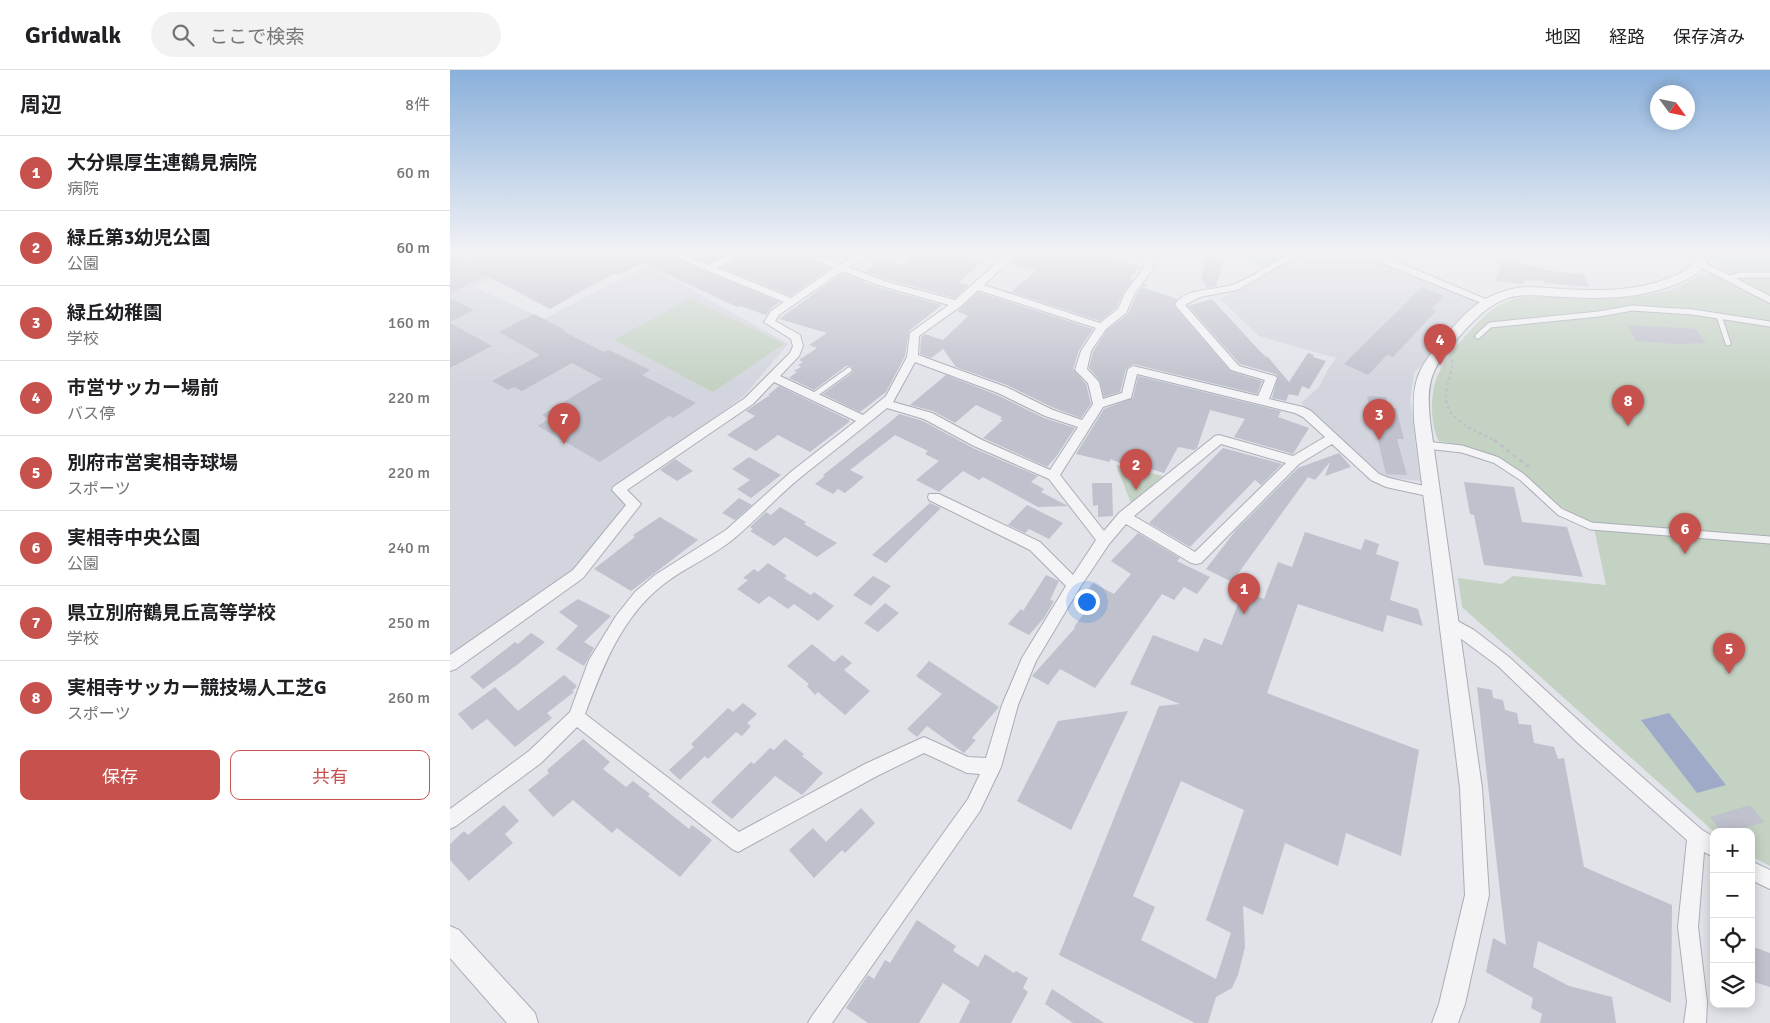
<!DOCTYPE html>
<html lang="ja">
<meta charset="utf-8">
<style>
:root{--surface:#fff;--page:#f2f2f2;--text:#202124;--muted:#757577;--line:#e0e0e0;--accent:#c7524d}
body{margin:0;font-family:Signika,"Noto Sans JP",sans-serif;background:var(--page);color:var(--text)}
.controls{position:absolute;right:15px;bottom:15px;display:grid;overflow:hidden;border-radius:10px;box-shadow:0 2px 12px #0003}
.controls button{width:45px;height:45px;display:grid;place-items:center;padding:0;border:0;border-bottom:1px solid var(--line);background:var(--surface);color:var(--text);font:25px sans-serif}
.compass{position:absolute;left:1200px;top:15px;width:45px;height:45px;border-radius:50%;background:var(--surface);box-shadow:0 2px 12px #0003;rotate:123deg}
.you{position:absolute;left:636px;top:531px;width:18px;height:18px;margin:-12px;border:4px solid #fff;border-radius:50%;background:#1a73e8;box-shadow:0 0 0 8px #1a73e833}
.badge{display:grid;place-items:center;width:32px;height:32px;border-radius:50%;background:var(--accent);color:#fff;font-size:16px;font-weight:700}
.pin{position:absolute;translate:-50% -41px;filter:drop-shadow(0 1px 2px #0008)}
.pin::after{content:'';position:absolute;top:26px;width:18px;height:15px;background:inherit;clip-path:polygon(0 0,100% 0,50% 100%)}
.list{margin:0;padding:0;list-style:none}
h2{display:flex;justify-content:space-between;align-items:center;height:65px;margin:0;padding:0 20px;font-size:21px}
h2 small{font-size:16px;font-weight:400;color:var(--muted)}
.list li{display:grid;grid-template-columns:32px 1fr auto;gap:15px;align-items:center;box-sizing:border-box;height:75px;padding:0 20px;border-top:1px solid var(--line)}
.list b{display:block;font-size:19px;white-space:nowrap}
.list p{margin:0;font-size:16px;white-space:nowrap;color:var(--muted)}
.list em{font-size:16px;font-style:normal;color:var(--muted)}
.actions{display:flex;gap:10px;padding:15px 20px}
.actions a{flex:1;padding:11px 0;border:1px solid var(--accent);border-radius:10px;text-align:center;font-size:18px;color:var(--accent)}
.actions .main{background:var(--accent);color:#fff}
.icon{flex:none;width:28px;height:28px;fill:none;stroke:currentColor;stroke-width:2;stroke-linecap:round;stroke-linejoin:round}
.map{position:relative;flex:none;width:1320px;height:953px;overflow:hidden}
header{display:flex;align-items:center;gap:30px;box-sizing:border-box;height:70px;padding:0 25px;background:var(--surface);border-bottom:1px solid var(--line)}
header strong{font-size:24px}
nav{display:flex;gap:28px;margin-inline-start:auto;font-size:18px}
.search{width:350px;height:45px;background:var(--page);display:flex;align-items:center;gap:12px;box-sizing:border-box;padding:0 18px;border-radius:28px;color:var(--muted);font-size:19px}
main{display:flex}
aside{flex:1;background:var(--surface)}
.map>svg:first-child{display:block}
.built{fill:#d3d5de}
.green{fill:#c4d2c3}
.water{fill:#9eaac7}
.building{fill:#bfc1cc;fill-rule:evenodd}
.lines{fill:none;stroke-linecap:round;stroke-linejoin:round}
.service-far1-casing{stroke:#aaadb6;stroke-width:7}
.service-casing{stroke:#aaadb6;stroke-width:9}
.minor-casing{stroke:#aaadb6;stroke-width:2}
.tertiary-casing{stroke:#aaadb6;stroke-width:2}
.path-far1{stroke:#bfc1c7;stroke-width:2.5;stroke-dasharray:3 3;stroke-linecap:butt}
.path{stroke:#bfc1c7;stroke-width:3;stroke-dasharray:4 4;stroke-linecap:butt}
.service-far1{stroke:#f4f4f7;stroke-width:5}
.service{stroke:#f4f4f7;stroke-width:7}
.minor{fill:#f4f4f7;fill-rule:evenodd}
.tertiary{fill:#f4f4f7;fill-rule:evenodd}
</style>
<header>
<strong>Gridwalk</strong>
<div class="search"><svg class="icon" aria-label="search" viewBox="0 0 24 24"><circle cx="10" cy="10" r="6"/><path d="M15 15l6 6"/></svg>ここで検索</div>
<nav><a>地図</a><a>経路</a><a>保存済み</a></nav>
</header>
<main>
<aside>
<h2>周辺<small>8件</small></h2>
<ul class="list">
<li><span class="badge">1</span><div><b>大分県厚生連鶴見病院</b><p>病院</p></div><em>60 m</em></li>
<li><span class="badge">2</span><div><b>緑丘第3幼児公園</b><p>公園</p></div><em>60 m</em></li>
<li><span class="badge">3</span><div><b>緑丘幼稚園</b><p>学校</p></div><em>160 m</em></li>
<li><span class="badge">4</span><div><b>市営サッカー場前</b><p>バス停</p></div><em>220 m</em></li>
<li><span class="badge">5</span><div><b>別府市営実相寺球場</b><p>スポーツ</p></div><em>220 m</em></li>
<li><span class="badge">6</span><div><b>実相寺中央公園</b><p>公園</p></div><em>240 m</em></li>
<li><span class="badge">7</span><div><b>県立別府鶴見丘高等学校</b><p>学校</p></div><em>250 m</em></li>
<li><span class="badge">8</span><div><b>実相寺サッカー競技場人工芝G</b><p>スポーツ</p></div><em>260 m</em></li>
</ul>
<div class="actions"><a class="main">保存</a><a>共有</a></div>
</aside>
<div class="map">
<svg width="1320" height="953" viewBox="0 0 1320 953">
<rect width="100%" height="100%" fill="#e1e3e9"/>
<g class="built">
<path d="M855,181H943L930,191L1030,233L964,303L960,330L970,411L934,407L851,333L869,317L878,299L886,288L809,266L769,228L783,224Z"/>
<path d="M0,182H4L50,204L24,217L94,249L198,195L338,274L294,326L163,421L178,435L117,506L0,591Z"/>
</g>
<g class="green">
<path d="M810,181L830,189L814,198L796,190Z"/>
<path d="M1265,181H1320V227L1268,197L1269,194L1263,191Z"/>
<path d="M1259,204L1275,209L1320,234V796L1301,786V762H1265L1262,760L1012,537L1008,508L1052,514L1063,506L1156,515L1143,453C1111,444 1097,422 1072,402C1048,384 1018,376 989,371C980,355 980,324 987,307C995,287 1026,252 1043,239C1053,232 1064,228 1076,227L1193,226L1221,220L1250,205L1258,207Z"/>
<path d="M240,228L334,274L263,322L164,270Z"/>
<path d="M666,395L713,406L681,433Z"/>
</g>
<path class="water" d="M1219,643L1276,715L1247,723L1191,650Z"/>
<g class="building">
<path d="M40,181H208L330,232L320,239L316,245L290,236L287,237L193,193L168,205L165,203L137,218L100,239L37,206L0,223V183L16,192Z"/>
<path d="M228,181H282L258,193Z"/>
<path d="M300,181H344L379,199L341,226L271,198Z"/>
<path d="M470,181H483L530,193L509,212L519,215L505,228L435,209L415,201L433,189L453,196Z"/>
<path d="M572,181H668L659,189L690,197L679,209L683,210L674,222L666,238L650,251L561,222L586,201L560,193Z"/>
<path d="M756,188L774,190L766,216L757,218L751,208Z"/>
<path d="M1053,190L1101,201L1133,204L1139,217L1094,213V211L1080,210H1074L1075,214L1045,211Z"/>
<path d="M392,203L427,217L492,235L459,261L455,286L436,322L410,342L373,324L402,303L403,300L401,296H396L364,320L339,308L347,302L344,301L351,297L348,295L353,292L349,290L367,278L359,275L377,263L329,249Z"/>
<path d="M694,214L697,215L692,219L695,218L727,229L724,236L780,301L812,311L807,324L683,294L676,299L670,322L654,327L650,311L639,298L643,282L657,260L678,244L687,224Z"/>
<path d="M972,217L994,226L981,239L986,241L943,287L937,285L918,305L894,294Z"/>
<path d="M528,222L643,259L629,280L623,299L636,314L641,334L631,348L604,338L557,315L506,297L493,279L481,288L470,284L471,267L475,264L493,270L518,246L507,241Z"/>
<path d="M0,228L24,240L0,252Z"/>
<path d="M762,229L807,278L816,287H818L839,312L858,283L864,285L863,287L876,291L859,319L852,316L848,326L839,324L836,331L822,328L828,307L826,304L790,294L738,236Z"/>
<path d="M84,244L115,260L113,261L154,282L159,280L200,300L192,305L246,333L223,348L219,346L150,392L88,356L99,349L92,345L152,309L122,293L72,321L64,317L58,320L42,311L90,285L49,262Z"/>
<path d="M0,253L42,276L0,298Z"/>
<path d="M1177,255L1246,259L1256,273L1227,274L1186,271Z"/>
<path d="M496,305L547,325L594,348L625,358L605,388L597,397L533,368L553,350L550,349L552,347L526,335L505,353L483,341L460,335Z"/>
<path d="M688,306L831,341L828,347L859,358L843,384L784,367L795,349L760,340L747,378L744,380L728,377L714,403L688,395L686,398L681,397L660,389V392L626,384L654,339L683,328Z"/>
<path d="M329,316L399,350V352L360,382L328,365L306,381L277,365L305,346L296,341L320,325H318Z"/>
<path d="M917,326L936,327L939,338H946L954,369H947L957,405L936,404Z"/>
<path d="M449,344L473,351L523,378L588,406L581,412L594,419L591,422L618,436L588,437L533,407L529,410L513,401L489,422L466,410L489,391L475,384L478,381L445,365L400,400L414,407L395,423L388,419L383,424L365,414L375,406L373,405L445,348Z"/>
<path d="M773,378L832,394L811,415L805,410L740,477L699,453Z"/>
<path d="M889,383L901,397L875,406L880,392L865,410L858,407L782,512L756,499L786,460L848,398Z"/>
<path d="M299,387L331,405L301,428L287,419L300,410L282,399Z"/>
<path d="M225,389L243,401L227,411L210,400Z"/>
<path d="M1014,412L1064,417L1072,452L1117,457L1133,507L1034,495L1024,445L1020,444Z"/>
<path d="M642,413H662L663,446L648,447V435L643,436Z"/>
<path d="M289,428L302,435L285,450L272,443Z"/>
<path d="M480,433L491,438L436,493L422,485Z"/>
<path d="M577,435L613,453L599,469L579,459L575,463L558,455Z"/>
<path d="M330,437L356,452L354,454L387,473L367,487L335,467L324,476L300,461L303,459L300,457L316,442L321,445Z"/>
<path d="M210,447L248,470L181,521L144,499L185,467L183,465Z"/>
<path d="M855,462L911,480L915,469L929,474L926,484L949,492L940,530L968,539L969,543L973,556L937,545L933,562L848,534L817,623L969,680L951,786L896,763L888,796L835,773L813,845L793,836L795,877L788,905L782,918L766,927L758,953H745L609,885L709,636L730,634L680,614L703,565L748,582L754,568L772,575L793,521L814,529L828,492L842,497ZM731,711L794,740L756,850L781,863L766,909L691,870L705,837L683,826Z"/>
<path d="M688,463L730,488L727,491L760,507L747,524L734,517L724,530L712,524L645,618L610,599L598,615L582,606L625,558L624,557L640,535L630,530L643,513L664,524L681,504L661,491Z"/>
<path d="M318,493L337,506L334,508L361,525L364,522L384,536L368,551L344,534L338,539L319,526L309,534L287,519L298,510L293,508L304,499L308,502Z"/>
<path d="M596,505L609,511L600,530L604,531L594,548L579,565L558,554L571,539L573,541Z"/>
<path d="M423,506L441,516L421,536L403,525Z"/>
<path d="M128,529L161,546L134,572L144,578L134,596L106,579L128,556L109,542Z"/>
<path d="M435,533L449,543L428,562L414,553Z"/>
<path d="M81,563L95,572L67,595L33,619L20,607L65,572L68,574Z"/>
<path d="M362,574L384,592L392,585L402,593L394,600L420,621L395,645L368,622L365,625L357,616L359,614L337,596Z"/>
<path d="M479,591L549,637L522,668L526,670L514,683L477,656L467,667L457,659L492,624L466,606Z"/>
<path d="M114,605L127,616L122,621L124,622L97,643L102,648L65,677L37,649L22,660L8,644L45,617L68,641Z"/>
<path d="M1027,617L1042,620L1043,628L1053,630L1055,640L1067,643L1069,654L1081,655L1084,673L1104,677L1108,689L1114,688L1134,797L1222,835L1221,933L1088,871L1083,897L1119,916L1162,927L1166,953H1090L1092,944L1081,938L1083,928L1036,902L1043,868L1056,875Z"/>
<path d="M293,633L307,644L297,653L301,656L292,666L286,662L258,689L255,686L230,710L219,700L244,677L241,674L278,638L283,642Z"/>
<path d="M678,641L621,760L567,731L608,651Z"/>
<path d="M133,669L160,692L153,699L176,717L183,711L200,724L198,726L239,759L242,755L262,770L230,807L167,758L162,763L123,730L103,747L78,720L99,703L97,700Z"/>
<path d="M335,669L354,684L352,686L373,703L352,725L325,706L282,749L261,732L301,692L304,694L320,678L324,680Z"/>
<path d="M54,735L69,751L55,764L63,773L19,811L0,790V774L14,761L18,765Z"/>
<path d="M1300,735L1314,752L1282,762H1271L1260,747Z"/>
<path d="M411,738L425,753L395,783L392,780L364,808L339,780L363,758L376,772Z"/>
<path d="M467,850L506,876L503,881L528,897L535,884L564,903L566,901L578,908L573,918L578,922L561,953H509L520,931L493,913L469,953H418L396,938L418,905L424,909L435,890L440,893Z"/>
<path d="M1301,876L1320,883V917L1301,911Z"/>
<path d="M602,919L654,953H623L595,934Z"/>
</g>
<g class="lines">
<defs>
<g id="service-far1">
<path d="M1280,208L1291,205H1320"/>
<path d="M1269,246L1278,273"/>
<path d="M1028,266L1040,255L1149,244L1182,238L1243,242L1320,254"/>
<path d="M363,326L399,300"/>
</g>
<path id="service" d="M976,375L1012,379L1046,390L1072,407L1110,442L1141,456L1320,470"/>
<g id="minor">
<path d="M210,181H223L258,195L286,181H298L267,198L341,228L384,198L346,181H359L391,194L413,181H425L399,197L434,211L505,230L560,181H570L534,215L650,253L668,239L675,223L693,199L694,191L683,181H695L704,191L703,199L685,223L676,243L656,259L641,281L637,299L649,312L653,329L672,323L678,299L683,296L808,326L815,310L781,300L725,235C733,219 762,220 778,216C793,213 828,190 843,181H855L787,220L750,227L735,235L789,296L825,306L827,308L819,329L853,337L861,341L929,404L939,408L987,419L988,422L987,425L982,427L936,417L921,410L882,374L849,394L751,493L746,494L741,493L676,454L659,474L629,519L586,591L568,635L551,697L530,741L382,953H358L362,946L518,729L530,704L517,703L474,683L427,706L288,782L282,779L127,657L91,693L6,756L0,759V739L79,681L120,642L139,590L166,546L185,522L205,505L276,460L342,401L406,351L324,312L303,334L177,420L191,434L133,508L6,599L0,601V585L123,500L176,435L162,420L163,417L295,328L340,283L343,276L341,269L314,252L321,241L334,232ZM392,201L428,215L499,235L460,263L457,287L436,326L413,345L330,306L349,286L353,276L350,265L325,251L329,245ZM528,220L646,258L631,281L625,300L638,313L643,334L632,350L603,340L556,317L468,285L469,266L511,236ZM465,292L548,323L595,346L628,357L600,400L532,370L482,343L443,332ZM687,304L845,343L853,347L875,367L843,386L769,365L765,366L669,443L654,461L610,405L653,337L681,328ZM437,338L474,349L524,376L599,409L646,470L623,505L590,472L489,424H479L478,427L479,430L580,480L616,516L572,588L552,635L536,688L518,687L474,667L415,694L289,762L135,644C153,596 172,546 214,514C237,496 266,485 287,466C309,447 329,425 351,407C380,384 409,361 437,338ZM771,374L836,393L745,482L684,446Z"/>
<path d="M942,181H953L942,190L1043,232L1042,234H1034L932,193V189Z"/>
<path d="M1251,191L1320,226V233L1248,196V192Z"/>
<path d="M1000,547L1024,560L1059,587L1140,661L1252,760L1264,767V787L1254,782L1248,857L1257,932L1256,953H1234L1237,932L1228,857L1237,770L1128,673L1048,596L995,557L993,553L995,549Z"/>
<path d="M1301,791L1320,800V819L1301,810Z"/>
</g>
<g id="tertiary">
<path d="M1250,181H1262C1257,197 1245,206 1231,212C1194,229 1154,229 1114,227C1095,226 1076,223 1058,228C1037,235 1022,252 1008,268C981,298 976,311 980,351L1032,718L1039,825L1015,934L1008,953H982L989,934L1015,825L1010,718L964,351C962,311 967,299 993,269C1007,252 1024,232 1044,225C1053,221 1064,218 1074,217C1086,217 1099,218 1112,219C1150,221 1188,222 1224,206C1236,201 1246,194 1250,181Z"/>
<path d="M0,856L9,860L85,943L88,953H57L0,888Z"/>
</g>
</defs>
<use href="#service-far1" class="service-far1-casing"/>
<use href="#service" class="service-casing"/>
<use href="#minor" class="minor-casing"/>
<use href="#tertiary" class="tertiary-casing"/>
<g class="path-far1">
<path d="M1292,193L1279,191L1275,187L1301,181"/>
<path d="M1001,290L1003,292C1001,304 995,319 996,331C999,352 1031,363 1047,372"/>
</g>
<path class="path" d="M1044,370L1079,397"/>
<use href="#service-far1" class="service-far1"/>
<use href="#service" class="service"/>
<use href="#minor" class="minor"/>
<use href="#tertiary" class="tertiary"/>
</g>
<linearGradient id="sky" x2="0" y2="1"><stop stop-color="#8ab0db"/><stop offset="0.58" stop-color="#f2f2f5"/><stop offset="1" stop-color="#f2f2f5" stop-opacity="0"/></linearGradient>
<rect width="1320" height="314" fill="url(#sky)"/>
</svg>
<div class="controls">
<button>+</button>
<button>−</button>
<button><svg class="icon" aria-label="locate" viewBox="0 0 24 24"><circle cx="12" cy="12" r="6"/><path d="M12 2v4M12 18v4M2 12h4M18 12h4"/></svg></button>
<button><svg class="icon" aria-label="layers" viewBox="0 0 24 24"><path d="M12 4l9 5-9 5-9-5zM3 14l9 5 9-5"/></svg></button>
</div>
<svg class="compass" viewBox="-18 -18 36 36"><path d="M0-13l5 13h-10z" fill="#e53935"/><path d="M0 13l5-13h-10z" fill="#757577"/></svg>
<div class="you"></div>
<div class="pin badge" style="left:794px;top:544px">1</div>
<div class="pin badge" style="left:686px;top:420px">2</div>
<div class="pin badge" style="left:929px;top:370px">3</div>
<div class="pin badge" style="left:990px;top:295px">4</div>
<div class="pin badge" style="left:1279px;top:604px">5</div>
<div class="pin badge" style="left:1235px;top:484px">6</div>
<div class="pin badge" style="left:114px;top:374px">7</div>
<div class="pin badge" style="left:1178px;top:356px">8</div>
</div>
</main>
